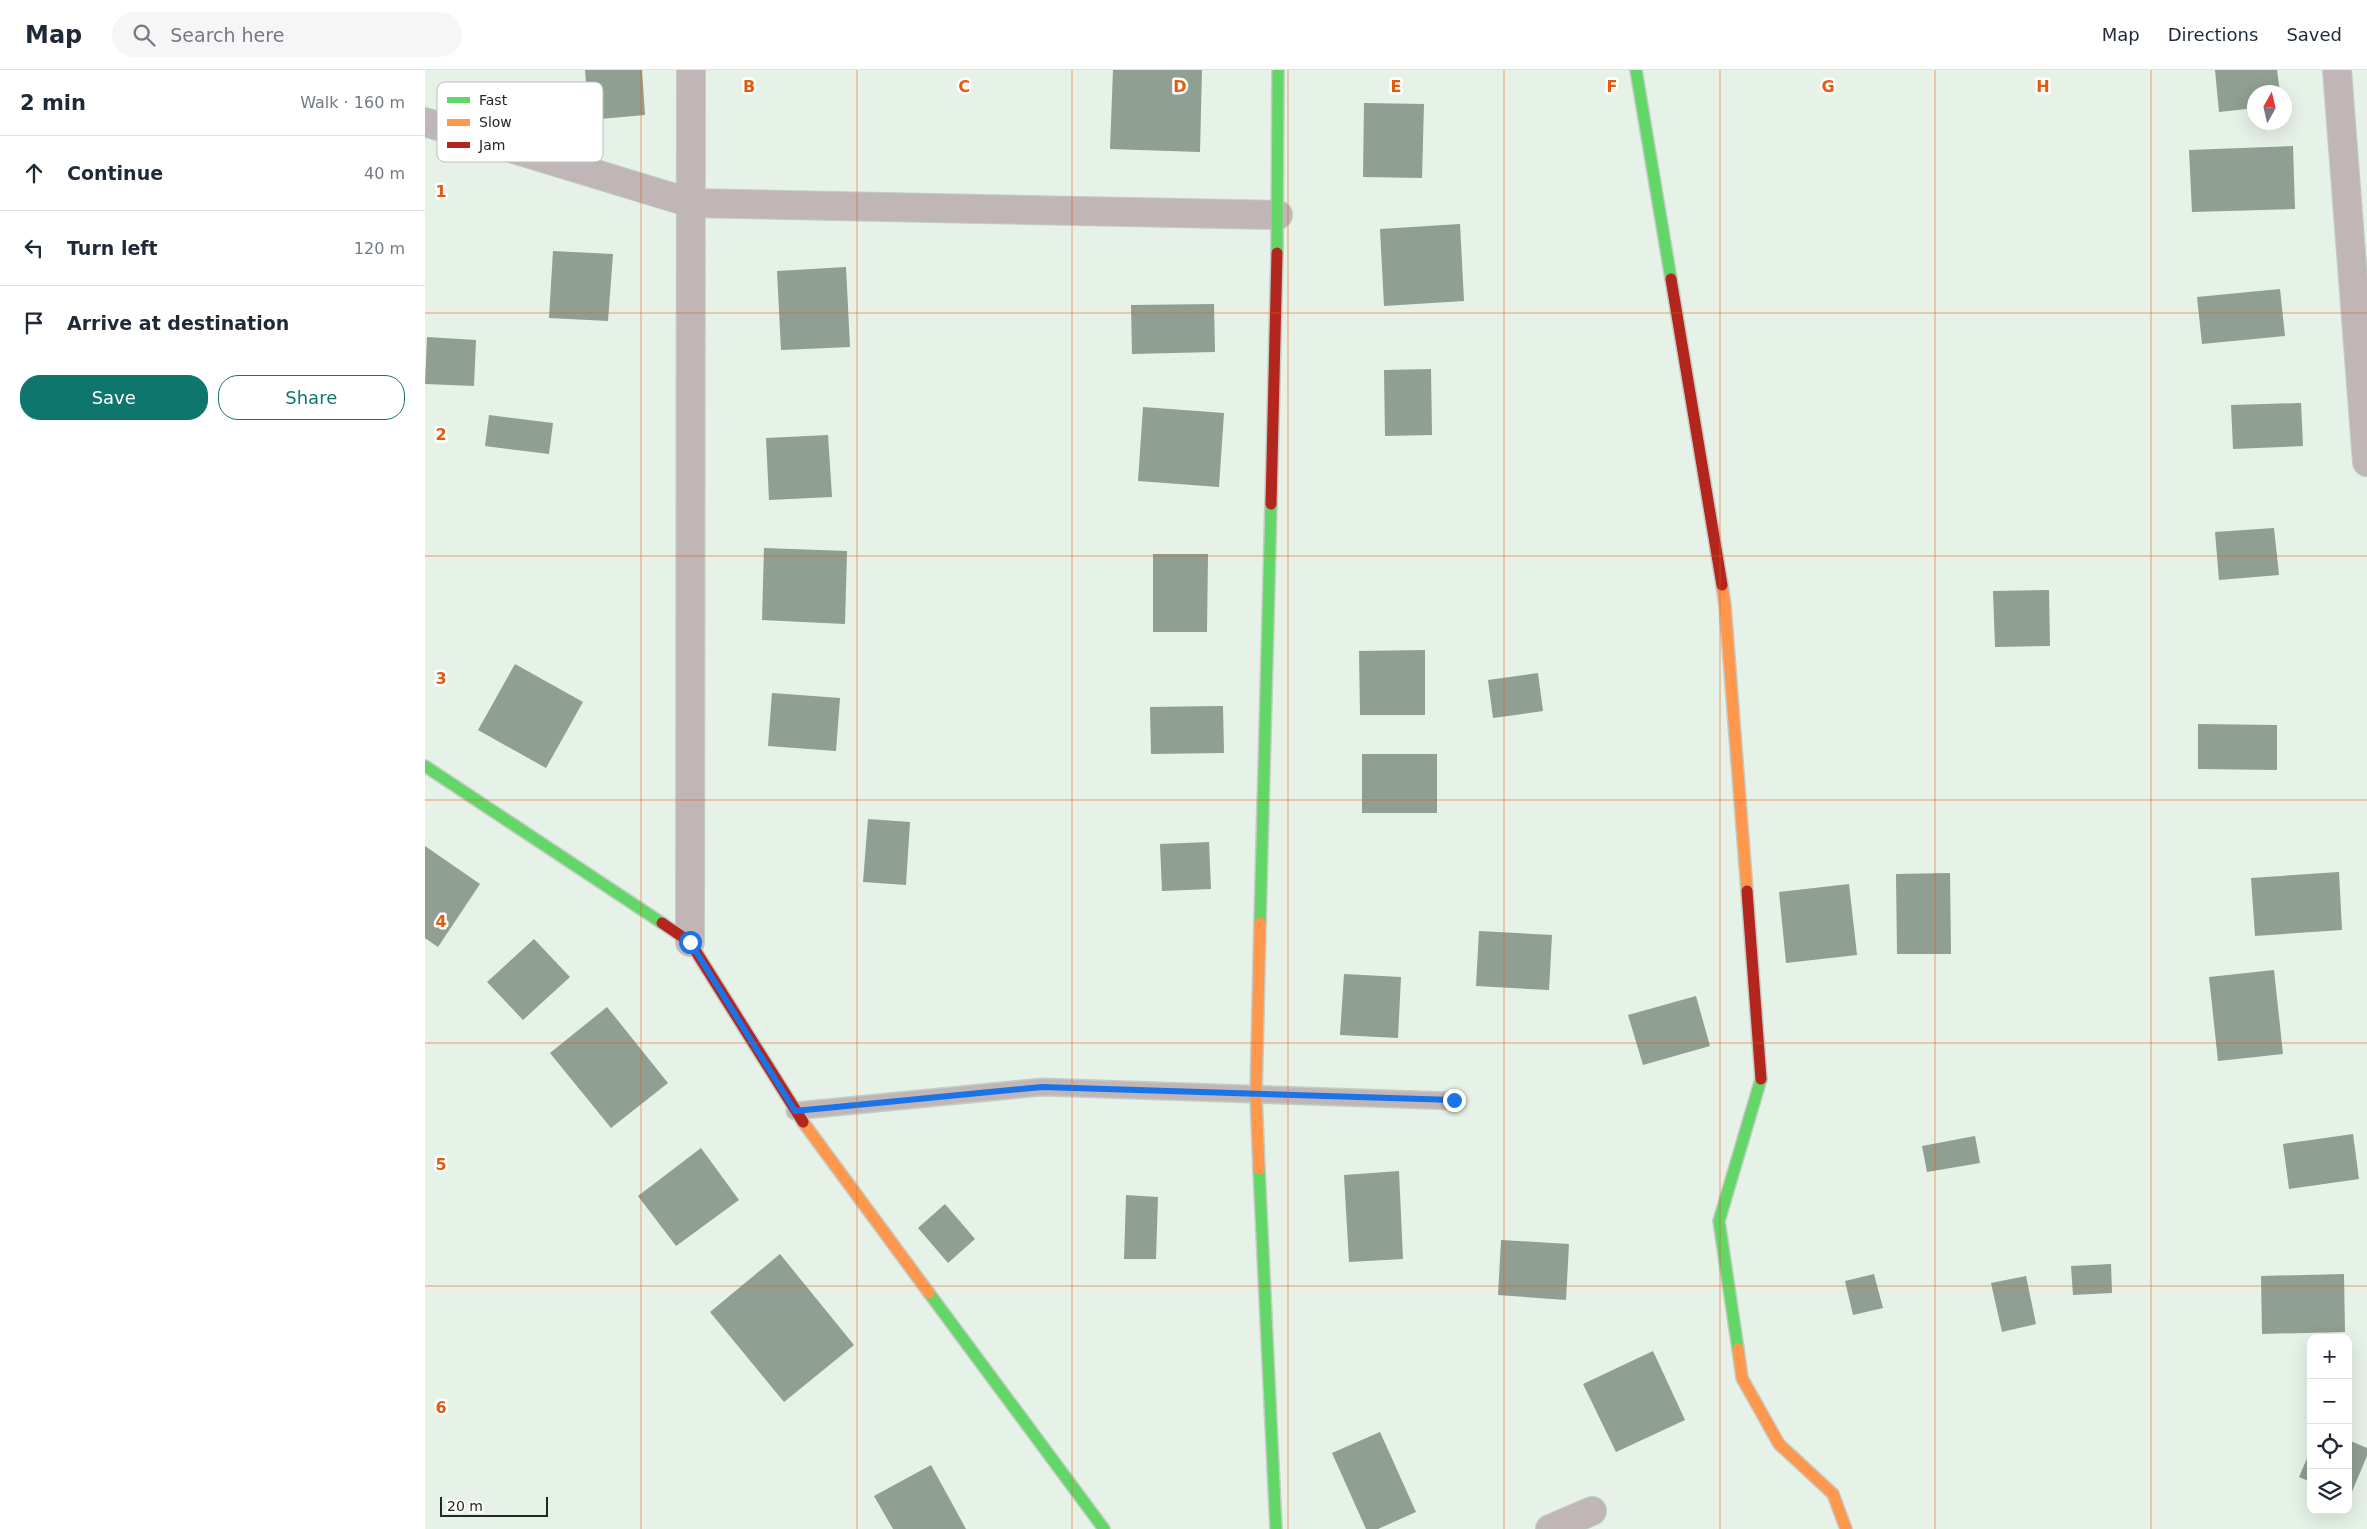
<!DOCTYPE html>
<meta charset="utf-8">
<style>
:root{--surface:#fff;--page:#f6f6f7;--text:#1f2937;--muted:#747a83;--line:#e0e1e3;--accent:#0f766e}
body{margin:0;font-family:"DejaVu Sans",sans-serif;background:var(--page);color:var(--text)}
.controls{position:absolute;right:15px;bottom:15px;display:grid;overflow:hidden;border-radius:10px;box-shadow:0 5px 20px #0002}
.controls button{width:45px;height:45px;display:grid;place-items:center;padding:0;border:0;border-bottom:1px solid var(--line);background:var(--surface);color:var(--text);font:25px sans-serif}
.compass{position:absolute;left:1822px;top:15px;width:45px;height:45px;border-radius:50%;background:var(--surface);box-shadow:0 5px 20px #0002;rotate:8deg}
.scale{position:absolute;left:15px;bottom:12px;width:108px;box-sizing:border-box;padding-left:5px;border:2px solid #222923;border-top:0;font-size:14px;line-height:18px;white-space:nowrap;color:#222923;-webkit-text-stroke:4px #fff;paint-order:stroke}
.stop{position:absolute;width:15px;height:15px;margin:-11px;border:4px solid #1a73e8;border-radius:50%;background:#fff}
.stop.end{background:#1a73e8;border-color:#fff;box-shadow:0 1px 5px #0008}
.list{margin:0;padding:0;list-style:none}
h2{display:flex;justify-content:space-between;align-items:center;height:65px;margin:0;padding:0 20px;font-size:21px}
h2 small{font-size:16px;font-weight:400;color:var(--muted)}
.list li{display:grid;grid-template-columns:32px 1fr auto;gap:15px;align-items:center;box-sizing:border-box;height:75px;padding:0 20px;border-top:1px solid var(--line)}
.list b{display:block;font-size:19px;white-space:nowrap}
.list em{font-size:16px;font-style:normal;color:var(--muted)}
.actions{display:flex;gap:10px;padding:15px 20px}
.actions a{flex:1;padding:11px 0;border:1px solid var(--accent);border-radius:20px;text-align:center;font-size:18px;color:var(--accent)}
.actions .main{background:var(--accent);color:#fff}
.icon{flex:none;width:28px;height:28px;fill:none;stroke:currentColor;stroke-width:2;stroke-linecap:round;stroke-linejoin:round}
.map{position:relative;flex:none;width:1942px;height:1459px;overflow:hidden}
header{display:flex;align-items:center;gap:30px;box-sizing:border-box;height:70px;padding:0 25px;background:var(--surface);border-bottom:1px solid var(--line)}
header strong{font-size:24px}
nav{display:flex;gap:28px;margin-inline-start:auto;font-size:18px}
.search{width:350px;height:45px;background:var(--page);display:flex;align-items:center;gap:12px;box-sizing:border-box;padding:0 18px;border-radius:28px;color:var(--muted);font-size:19px}
main{display:flex}
aside{flex:1;background:var(--surface)}
.map>svg:first-child{display:block}
.building{fill:#8f9f91}
.lines{fill:none;stroke-linecap:round;stroke-linejoin:round}
.lane-casing{stroke:#c4ccc5;stroke-width:19}
.street-casing{stroke:#c4ccc5;stroke-width:30}
.fast-casing{stroke:#c4ccc5;stroke-width:14}
.slow-casing{stroke:#c4ccc5;stroke-width:14}
.jam-casing{stroke:#c4ccc5;stroke-width:14}
.lane{stroke:#c0b6b7;stroke-width:16}
.street{stroke:#c0b6b7;stroke-width:28}
.fast{stroke:#63d668;stroke-width:11}
.slow{stroke:#ff974d;stroke-width:11}
.jam{stroke:#b3261e;stroke-width:11}
.route{stroke:#1a73e8;stroke-width:6}
.grid{fill:none;stroke:#e8590c;stroke-width:1;stroke-opacity:0.55}
.key{fill:#fff;stroke:#bdbfbd;stroke-width:1}
.key-label{font-size:14px;fill:#222923}
.grid-label{font-size:16px;text-anchor:middle;font-weight:bold;fill:#e8590c;stroke:#fff;stroke-width:5;stroke-linejoin:round;paint-order:stroke}
</style>
<header>
<strong>Map</strong>
<div class="search"><svg class="icon" aria-label="search" viewBox="0 0 24 24"><circle cx="10" cy="10" r="6"/><path d="M15 15l6 6"/></svg>Search here</div>
<nav><a>Map</a><a>Directions</a><a>Saved</a></nav>
</header>
<main>
<aside>
<h2>2 min<small>Walk · 160 m</small></h2>
<ul class="list">
<li><svg class="icon" aria-label="ahead" viewBox="0 0 24 24"><path d="M12 20V5M6 11l6-6 6 6"/></svg><div><b>Continue</b></div><em>40 m</em></li>
<li><svg class="icon" aria-label="left" viewBox="0 0 24 24"><path d="M17 20v-9H6M10 6l-5 5 5 5"/></svg><div><b>Turn left</b></div><em>120 m</em></li>
<li><svg class="icon" aria-label="arrive" viewBox="0 0 24 24"><path d="M6 21V4h12l-3 4 3 4H6"/></svg><div><b>Arrive at destination</b></div></li>
</ul>
<div class="actions"><a class="main">Save</a><a>Share</a></div>
</aside>
<div class="map">
<svg width="1942" height="1459" viewBox="0 0 1942 1459">
<rect width="100%" height="100%" fill="#e6f1e7"/>
<g class="building">
<path d="M160,0H217L220,45L164,50Z"/>
<path d="M688,0H777L775,82L685,79Z"/>
<path d="M1790,0H1852L1855,22H1830V38L1794,42Z"/>
<path d="M939,33L999,34L997,108L938,107Z"/>
<path d="M1868,76L1870,139L1767,142L1764,80Z"/>
<path d="M1035,154L1039,231L959,236L955,159Z"/>
<path d="M128,181L188,184L183,251L124,248Z"/>
<path d="M421,197L425,277L356,280L352,201Z"/>
<path d="M1855,219L1860,266L1777,274L1772,227Z"/>
<path d="M789,234L790,282L707,284L706,235Z"/>
<path d="M2,267L51,270L49,316L0,314Z"/>
<path d="M1006,299L1007,365L960,366L959,300Z"/>
<path d="M1876,333L1878,376L1808,379L1806,335Z"/>
<path d="M718,337L799,343L794,417L713,411Z"/>
<path d="M64,345L128,353L124,384L60,376Z"/>
<path d="M403,365L407,427L344,430L341,368Z"/>
<path d="M1849,458L1854,505L1794,510L1790,462Z"/>
<path d="M339,478L422,481L420,554L337,550Z"/>
<path d="M728,484H783L782,562H728Z"/>
<path d="M1624,520L1625,576L1570,577L1568,521Z"/>
<path d="M1000,580V645H935L934,581Z"/>
<path d="M90,594L158,632L121,698L53,660Z"/>
<path d="M1113,603L1118,641L1068,648L1063,610Z"/>
<path d="M347,623L415,628L411,681L343,676Z"/>
<path d="M798,636L799,683L726,684L725,637Z"/>
<path d="M1773,654L1852,655V700L1773,699Z"/>
<rect x="937" y="684" width="75" height="59"/>
<path d="M443,749L485,752L481,815L438,812Z"/>
<path d="M784,772L786,819L737,821L735,774Z"/>
<path d="M0,776L55,814L13,877L0,868Z"/>
<path d="M1914,802L1917,860L1830,866L1826,808Z"/>
<path d="M1525,803L1526,884H1472L1471,804Z"/>
<path d="M1424,814L1432,885L1361,893L1354,822Z"/>
<path d="M1054,861L1127,865L1124,920L1051,916Z"/>
<path d="M109,869L145,907L98,950L62,912Z"/>
<path d="M1849,900L1858,984L1793,991L1784,907Z"/>
<path d="M919,904L976,907L973,968L915,965Z"/>
<path d="M1271,926L1285,976L1218,995L1203,945Z"/>
<path d="M182,937L243,1013L186,1058L125,983Z"/>
<path d="M1928,1064L1934,1109L1864,1119L1858,1074Z"/>
<path d="M1550,1066L1555,1093L1502,1102L1497,1076Z"/>
<path d="M276,1078L314,1130L251,1176L213,1126Z"/>
<path d="M974,1101L978,1189L924,1192L919,1105Z"/>
<path d="M701,1125L733,1127L731,1189H699Z"/>
<path d="M520,1134L550,1169L523,1193L493,1158Z"/>
<path d="M1076,1170L1144,1174L1141,1230L1073,1225Z"/>
<path d="M355,1184L429,1275L359,1332L285,1242Z"/>
<path d="M1686,1194L1687,1223L1648,1225L1646,1196Z"/>
<path d="M1449,1204L1458,1238L1428,1245L1420,1211Z"/>
<path d="M1919,1204L1920,1262L1837,1264L1836,1206Z"/>
<path d="M1601,1206L1611,1254L1577,1262L1566,1213Z"/>
<path d="M1228,1281L1260,1350L1191,1382L1158,1314Z"/>
<path d="M955,1362L991,1442L953,1459H941L907,1383Z"/>
<path d="M1923,1370L1942,1378V1386L1923,1431Z"/>
<path d="M1886,1379V1412L1874,1407Z"/>
<path d="M506,1395L541,1459H468L449,1426Z"/>
</g>
<g class="lines">
<defs>
<path id="lane" d="M370,1041L617,1017L1029,1031"/>
<g id="street">
<path d="M1912,0L1942,392"/>
<path d="M0,52L266,133L853,145"/>
<path d="M265,872L266,0"/>
<path d="M1125,1459L1167,1441"/>
</g>
<g id="fast">
<path d="M1211,0L1246,209"/>
<path d="M852,183L853,0"/>
<path d="M0,696L237,853"/>
<path d="M835,853L846,434"/>
<path d="M834,1099L851,1459"/>
<path d="M504,1223L679,1459"/>
<path d="M1313,1279L1294,1151L1336,1009"/>
</g>
<g id="slow">
<path d="M1297,515L1300,535L1322,821"/>
<path d="M378,1052L504,1223"/>
<path d="M834,1099L831,1025L835,853"/>
<path d="M1313,1279L1317,1308L1354,1374L1408,1424L1421,1459"/>
</g>
<g id="jam">
<path d="M1246,209L1297,515"/>
<path d="M846,434L852,183"/>
<path d="M1322,821L1336,1009"/>
<path d="M237,853L265,872L378,1052"/>
</g>
</defs>
<use href="#lane" class="lane-casing"/>
<use href="#street" class="street-casing"/>
<use href="#fast" class="fast-casing"/>
<use href="#slow" class="slow-casing"/>
<use href="#jam" class="jam-casing"/>
<use href="#lane" class="lane"/>
<use href="#street" class="street"/>
<use href="#fast" class="fast"/>
<use href="#slow" class="slow"/>
<use href="#jam" class="jam"/>
</g>
<g class="lines">
<path class="route" d="M265,872L370,1041L617,1017L1029,1030"/>
</g>
<path class="grid" d="M216,0V1459M432,0V1459M647,0V1459M863,0V1459M1079,0V1459M1295,0V1459M1510,0V1459M1726,0V1459M0,243H1942M0,486H1942M0,730H1942M0,973H1942M0,1216H1942"/>
<rect x="12" y="12" width="166" height="80" rx="8" class="key"/>
<rect x="22" y="27" width="23" height="6" fill="#63d668"/>
<rect x="22" y="49" width="23" height="7" fill="#ff974d"/>
<rect x="22" y="72" width="23" height="6" fill="#b3261e"/>
<g class="key-label">
<text x="54" y="35">Fast</text>
<text x="54" y="57">Slow</text>
<text x="54" y="80">Jam</text>
</g>
<g class="grid-label">
<text x="324" y="22">B</text>
<text x="539" y="22">C</text>
<text x="755" y="22">D</text>
<text x="971" y="22">E</text>
<text x="1187" y="22">F</text>
<text x="1403" y="22">G</text>
<text x="1618" y="22">H</text>
<text x="16" y="127">1</text>
<text x="16" y="370">2</text>
<text x="16" y="614">3</text>
<text x="16" y="857">4</text>
<text x="16" y="1100">5</text>
<text x="16" y="1343">6</text>
</g>
</svg>
<div class="controls">
<button>+</button>
<button>−</button>
<button><svg class="icon" aria-label="locate" viewBox="0 0 24 24"><circle cx="12" cy="12" r="6"/><path d="M12 2v4M12 18v4M2 12h4M18 12h4"/></svg></button>
<button><svg class="icon" aria-label="layers" viewBox="0 0 24 24"><path d="M12 4l9 5-9 5-9-5zM3 14l9 5 9-5"/></svg></button>
</div>
<svg class="compass" viewBox="-18 -18 36 36"><path d="M0-13l5 13h-10z" fill="#e53935"/><path d="M0 13l5-13h-10z" fill="#747a83"/></svg>
<div class="scale">20 m</div>
<div class="stop" style="left:265px;top:872px"></div>
<div class="stop end" style="left:1029px;top:1030px"></div>
</div>
</main>
